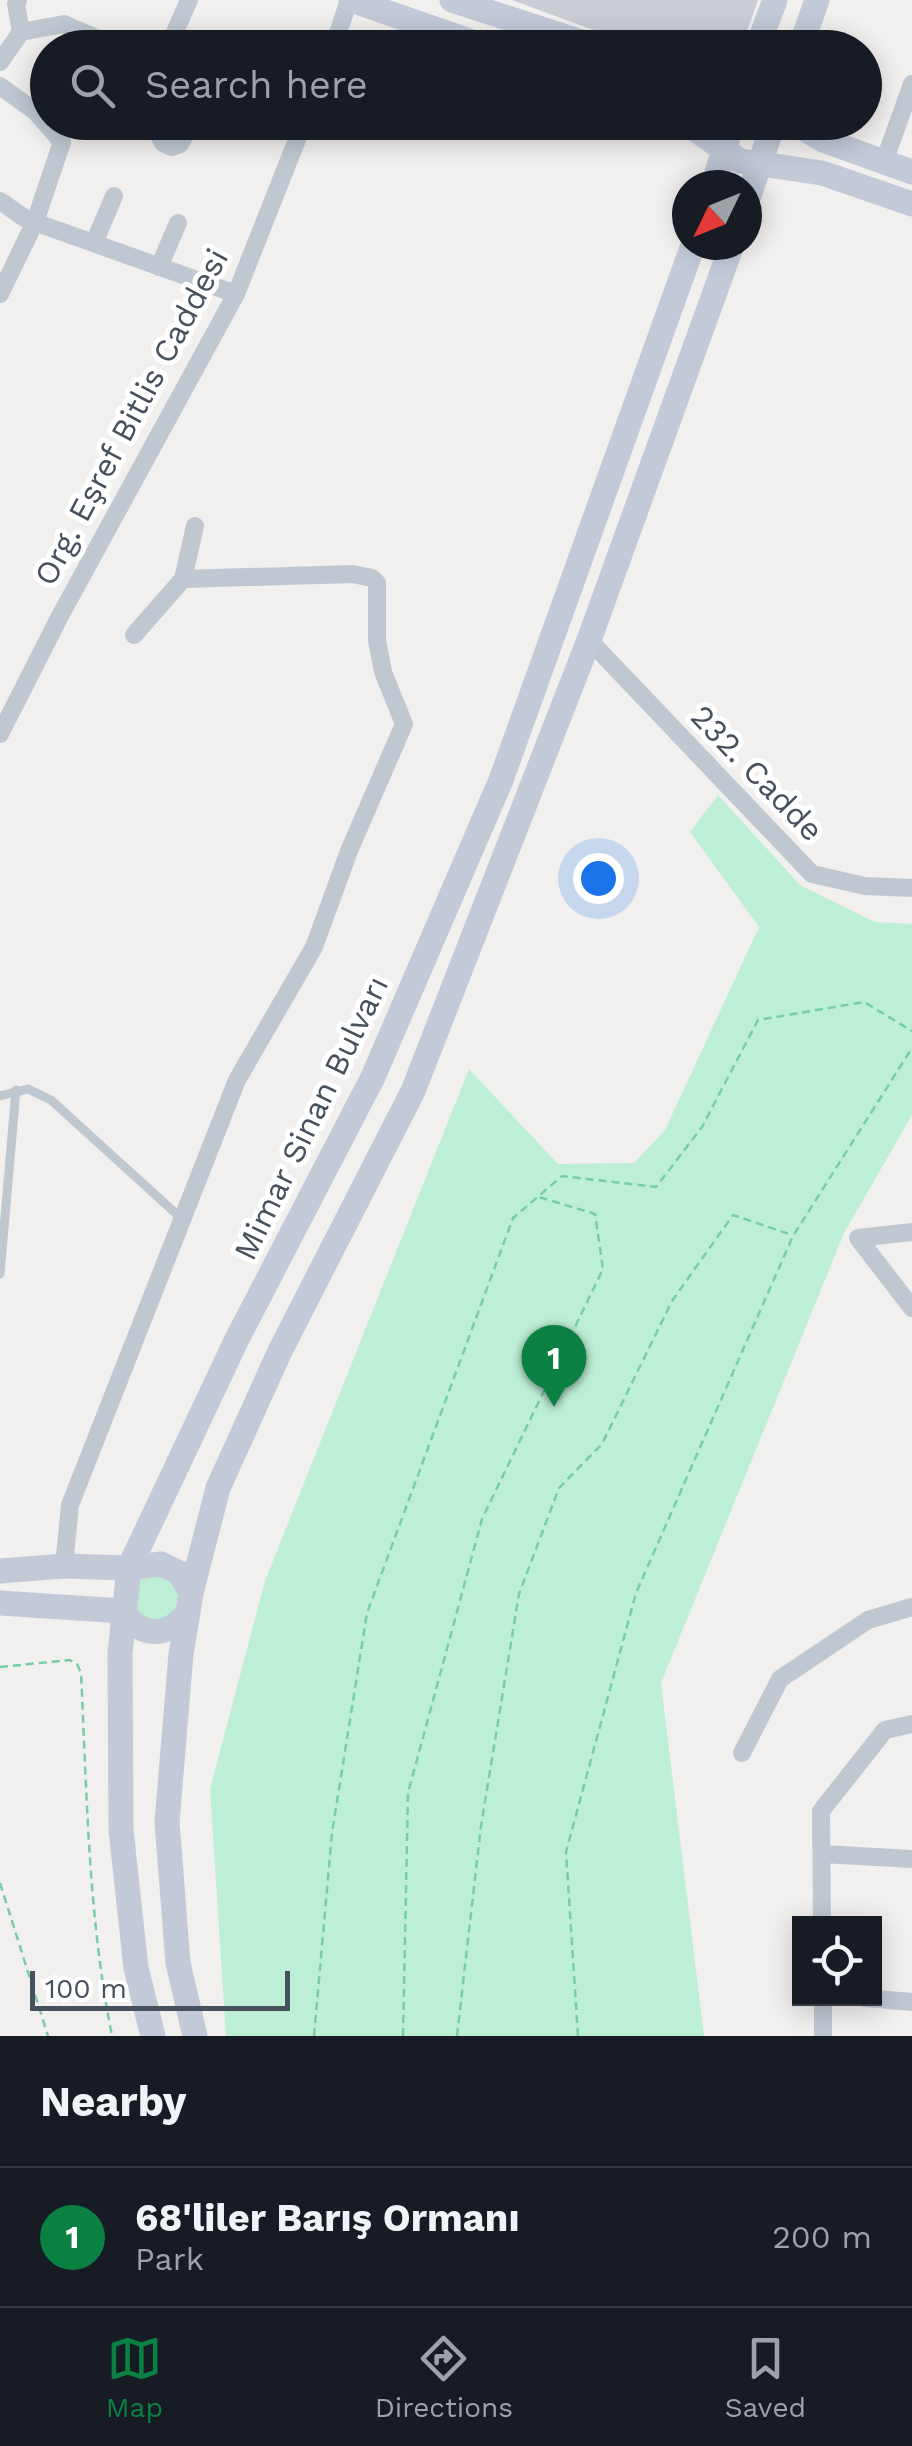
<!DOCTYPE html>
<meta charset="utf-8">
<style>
:root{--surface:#171b24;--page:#242831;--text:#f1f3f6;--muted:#9ea1a6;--line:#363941;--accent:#0b8043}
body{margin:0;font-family:"Work Sans",sans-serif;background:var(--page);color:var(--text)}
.controls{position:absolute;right:30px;bottom:30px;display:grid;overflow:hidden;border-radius:0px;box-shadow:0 5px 25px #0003}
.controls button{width:90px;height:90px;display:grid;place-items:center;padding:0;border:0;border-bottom:2px solid var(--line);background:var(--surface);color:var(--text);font:50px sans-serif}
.compass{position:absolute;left:672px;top:170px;width:90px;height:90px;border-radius:50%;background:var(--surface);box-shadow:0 5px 25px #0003;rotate:227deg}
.scale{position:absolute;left:30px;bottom:25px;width:260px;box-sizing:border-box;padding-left:10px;border:5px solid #47505d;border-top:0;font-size:28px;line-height:35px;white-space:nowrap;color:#47505d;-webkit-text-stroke:8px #fff;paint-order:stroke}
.you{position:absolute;left:598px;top:878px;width:35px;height:35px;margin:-25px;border:8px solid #fff;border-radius:50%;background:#1a73e8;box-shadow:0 0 0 15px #1a73e833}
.badge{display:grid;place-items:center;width:65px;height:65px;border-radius:50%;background:var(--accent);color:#fff;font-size:32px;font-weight:700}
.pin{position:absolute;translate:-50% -82px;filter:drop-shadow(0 2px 5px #0008)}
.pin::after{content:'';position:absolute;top:52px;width:35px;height:30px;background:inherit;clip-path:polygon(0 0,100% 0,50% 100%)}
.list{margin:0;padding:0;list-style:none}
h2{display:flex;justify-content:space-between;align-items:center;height:130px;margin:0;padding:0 40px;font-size:42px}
h2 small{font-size:32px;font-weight:400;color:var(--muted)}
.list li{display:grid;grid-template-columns:65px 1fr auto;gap:30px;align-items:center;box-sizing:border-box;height:140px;padding:0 40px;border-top:2px solid var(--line)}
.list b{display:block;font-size:38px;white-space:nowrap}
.list p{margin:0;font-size:32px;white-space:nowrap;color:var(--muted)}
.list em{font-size:32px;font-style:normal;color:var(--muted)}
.icon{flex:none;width:55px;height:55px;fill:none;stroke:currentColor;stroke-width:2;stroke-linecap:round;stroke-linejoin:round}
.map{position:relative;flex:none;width:912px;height:2036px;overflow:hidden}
.search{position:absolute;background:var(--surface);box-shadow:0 5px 25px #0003;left:30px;right:30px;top:30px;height:110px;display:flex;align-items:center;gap:25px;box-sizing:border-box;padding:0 35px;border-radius:55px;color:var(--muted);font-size:38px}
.sheet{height:270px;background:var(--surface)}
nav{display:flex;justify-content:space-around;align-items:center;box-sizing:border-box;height:140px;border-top:2px solid var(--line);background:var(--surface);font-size:28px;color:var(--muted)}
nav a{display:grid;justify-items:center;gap:5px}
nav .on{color:var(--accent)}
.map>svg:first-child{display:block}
.green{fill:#bdefd6}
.building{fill:#cbcdd5}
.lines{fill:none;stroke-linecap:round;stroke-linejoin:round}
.path{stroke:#75cdab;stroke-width:2.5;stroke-dasharray:8 5;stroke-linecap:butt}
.lane{stroke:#bfc8d1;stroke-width:9}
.street{stroke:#bfc8d1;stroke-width:18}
.secondary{stroke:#c2cad8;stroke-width:25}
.labels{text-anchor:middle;stroke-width:10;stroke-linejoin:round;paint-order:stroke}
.street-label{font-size:32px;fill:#47505d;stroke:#fff}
</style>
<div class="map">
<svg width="912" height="2036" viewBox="0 0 912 2036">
<rect width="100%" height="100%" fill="#f2efef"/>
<g class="green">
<path d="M718,795L800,885L875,922L912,924V1115L844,1233L661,1683L704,2036H226L210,1789L265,1581L469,1069L558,1164L634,1163L665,1130L759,927L690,832Z"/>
<circle cx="155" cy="1597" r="23"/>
</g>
<path class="building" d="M512,0H758L741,48H642Z"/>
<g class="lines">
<g class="path">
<path d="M0,1667L70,1660L77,1664L81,1673C87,1795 88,1916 112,2036"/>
<path d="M0,1883L48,2036"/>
<path d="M314,2036L332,1833L367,1613L513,1218L562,1176L656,1187L702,1127L758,1020L864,1002L912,1031"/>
<path d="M403,2036L408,1793L482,1519L603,1269L595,1214L539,1197"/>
<path d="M457,2036L481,1826L519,1594L559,1488L602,1444L672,1301L733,1215L792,1235"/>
<path d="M578,2036L566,1852L636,1593L793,1236L912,1048"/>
</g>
<g class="lane">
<path d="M0,1096L28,1089L51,1100L182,1219"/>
<path d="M0,1274L16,1090"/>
</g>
<g class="street">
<path d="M18,0L16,4L21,32"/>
<path d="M168,48L189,0"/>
<path d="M333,48L349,0"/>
<path d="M0,62L21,32L64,24L119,48"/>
<path d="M0,86L36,112L62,142L35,222L0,294"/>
<path d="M152,122L163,143L172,147L180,144L185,135L182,122"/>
<path d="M884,162L912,84"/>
<path d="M0,201L26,219L236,294"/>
<path d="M94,243L114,196"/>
<path d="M159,267L178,223"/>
<path d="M134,635L183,579L195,526"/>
<path d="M589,640L812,874L865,886L912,888"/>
<path d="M0,734L60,616L236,294L304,122"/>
<path d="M912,1232L858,1238L912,1308"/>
<path d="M64,1566L70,1505L237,1080L314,947L349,851L404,724L383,672L377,640V583L372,578L353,574L183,579"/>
<path d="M742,1753L780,1679L868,1620L912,1607"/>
<path d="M822,1854L912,1859"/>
<path d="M822,1924L821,1811L885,1730L912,1724"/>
<path d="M823,1998V2036"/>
<path d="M865,1998L912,2002"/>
</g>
<g class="secondary">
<path d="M351,0L490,48"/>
<path d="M452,0L600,48"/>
<path d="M757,48L775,0"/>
<path d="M800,48L817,0"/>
<path d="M685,122L740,161L822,173L912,204"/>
<path d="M793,122L823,140L912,172"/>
<path d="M713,185L733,122"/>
<path d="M747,201L774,122"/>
<path d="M0,1571L64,1566L129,1568L161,1564L180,1573L191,1593"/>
<path d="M0,1603L123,1611"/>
<path d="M123,1611C141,1639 168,1637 188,1613"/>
<path d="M153,2036L136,1968L121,1830L120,1653L129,1568L236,1341L373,1077L501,780L693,245"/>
<path d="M195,2036L178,1963L167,1822L181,1654L191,1593L218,1488L280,1351L413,1091L589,640L732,245"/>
</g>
</g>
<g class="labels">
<g class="street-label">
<text transform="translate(131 417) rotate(-62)" y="11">Org. Eşref Bitlis Caddesi</text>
<text transform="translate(757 773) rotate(46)" y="11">232. Cadde</text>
<text transform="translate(311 1118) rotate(-64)" y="11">Mimar Sinan Bulvarı</text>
</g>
</g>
</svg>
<div class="controls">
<button><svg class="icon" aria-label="locate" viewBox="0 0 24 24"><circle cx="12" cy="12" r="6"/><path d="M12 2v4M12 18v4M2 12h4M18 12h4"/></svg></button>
</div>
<svg class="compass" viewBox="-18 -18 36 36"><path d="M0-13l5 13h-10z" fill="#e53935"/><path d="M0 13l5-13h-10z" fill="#9ea1a6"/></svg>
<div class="scale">100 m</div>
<div class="you"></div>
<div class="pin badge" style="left:554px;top:1407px">1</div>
<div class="search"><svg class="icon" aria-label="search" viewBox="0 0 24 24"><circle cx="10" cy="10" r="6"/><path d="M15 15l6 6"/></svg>Search here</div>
</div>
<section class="sheet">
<h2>Nearby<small></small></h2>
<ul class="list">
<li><span class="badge">1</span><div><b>68'liler Barış Ormanı</b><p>Park</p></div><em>200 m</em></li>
</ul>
</section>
<nav>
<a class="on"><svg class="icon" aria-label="map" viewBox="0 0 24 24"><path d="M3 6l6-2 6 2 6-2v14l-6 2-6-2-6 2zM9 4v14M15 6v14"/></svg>Map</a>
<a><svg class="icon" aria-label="directions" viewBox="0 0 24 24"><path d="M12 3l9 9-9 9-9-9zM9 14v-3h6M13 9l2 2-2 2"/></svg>Directions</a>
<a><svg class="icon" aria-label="saved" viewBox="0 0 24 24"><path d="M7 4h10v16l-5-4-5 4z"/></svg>Saved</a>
</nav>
